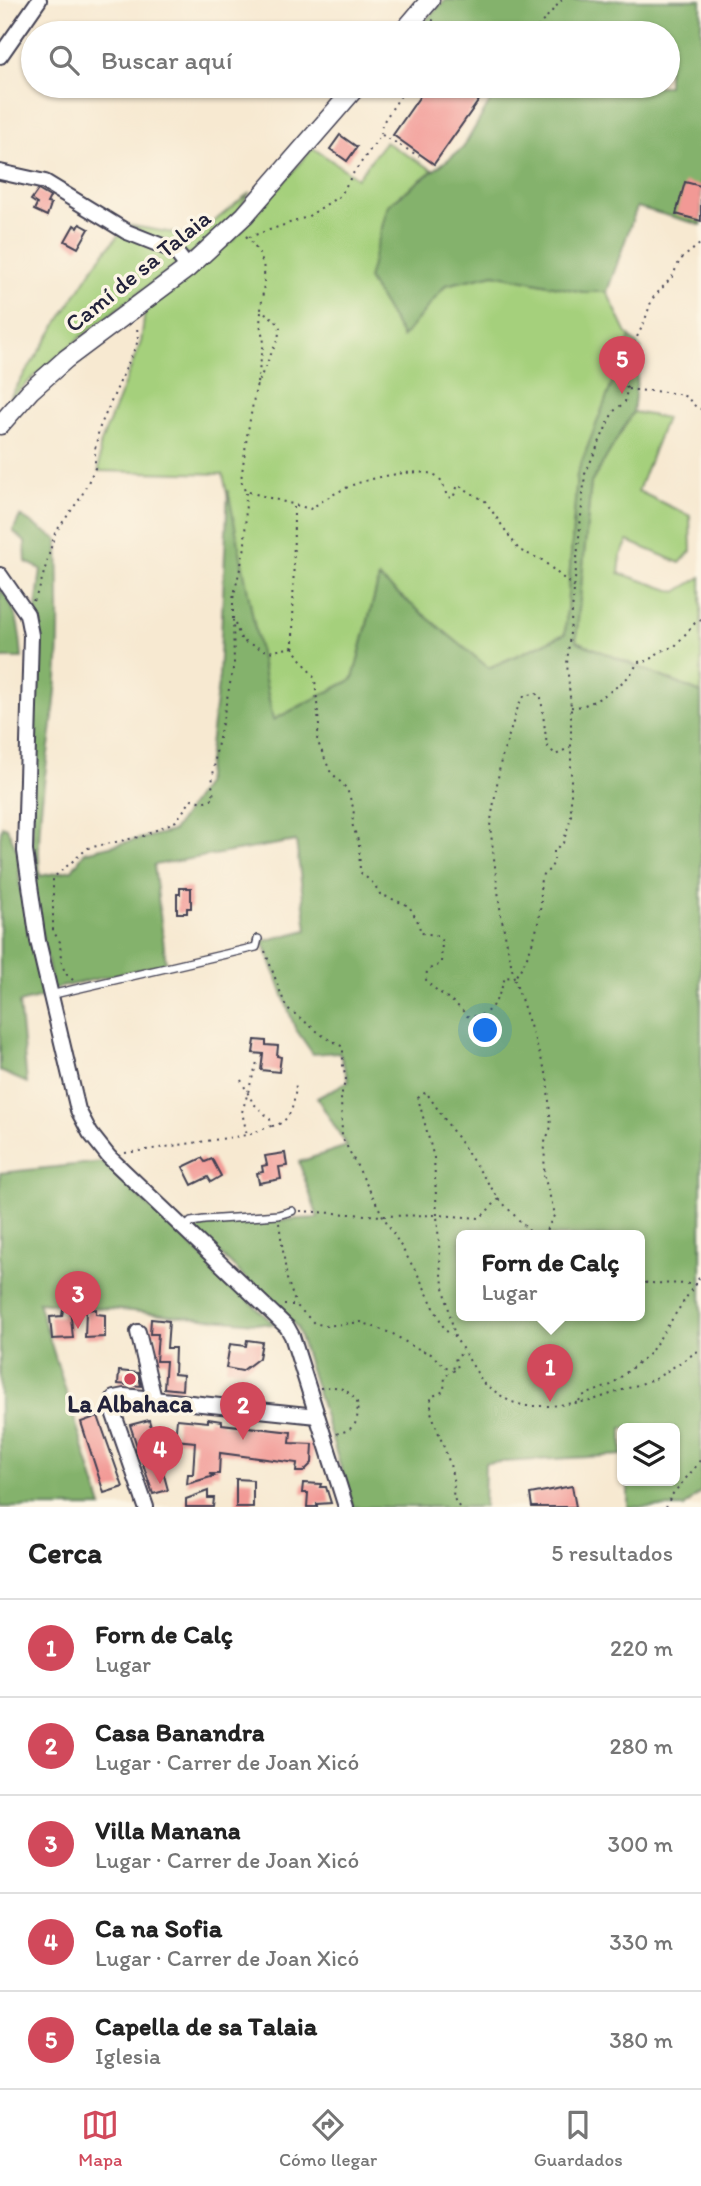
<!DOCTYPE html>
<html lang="es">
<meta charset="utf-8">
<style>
:root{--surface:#fff;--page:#f6f6f6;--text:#222;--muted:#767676;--line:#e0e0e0;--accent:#d1495b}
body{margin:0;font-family:Itim,sans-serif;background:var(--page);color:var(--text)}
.controls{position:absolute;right:21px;bottom:21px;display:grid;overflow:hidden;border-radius:10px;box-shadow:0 2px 5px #0004}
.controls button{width:63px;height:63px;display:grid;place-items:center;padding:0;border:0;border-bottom:2px solid var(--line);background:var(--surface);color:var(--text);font:35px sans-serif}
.you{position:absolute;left:486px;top:1031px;width:24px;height:24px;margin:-18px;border:5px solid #fff;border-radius:50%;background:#1a73e8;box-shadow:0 0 0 10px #1a73e833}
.badge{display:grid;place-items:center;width:46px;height:46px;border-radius:50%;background:var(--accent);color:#fff;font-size:23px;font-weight:700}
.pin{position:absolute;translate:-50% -58px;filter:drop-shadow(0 2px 4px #0008)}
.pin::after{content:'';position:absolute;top:37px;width:24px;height:21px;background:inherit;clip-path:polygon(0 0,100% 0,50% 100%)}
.popup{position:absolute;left:456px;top:1230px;width:189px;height:91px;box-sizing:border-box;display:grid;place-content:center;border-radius:10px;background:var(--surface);filter:drop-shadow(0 2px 5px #0005);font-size:23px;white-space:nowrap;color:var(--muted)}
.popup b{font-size:26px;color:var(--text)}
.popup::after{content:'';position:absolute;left:50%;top:100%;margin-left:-14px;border:14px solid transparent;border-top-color:var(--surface)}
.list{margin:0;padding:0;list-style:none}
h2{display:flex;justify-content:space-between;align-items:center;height:91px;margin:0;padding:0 28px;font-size:30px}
h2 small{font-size:23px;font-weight:400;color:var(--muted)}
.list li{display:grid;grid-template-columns:46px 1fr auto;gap:21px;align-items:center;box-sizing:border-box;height:98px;padding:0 28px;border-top:2px solid var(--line)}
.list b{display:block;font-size:26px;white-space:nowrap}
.list p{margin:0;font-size:23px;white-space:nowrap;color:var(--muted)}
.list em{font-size:23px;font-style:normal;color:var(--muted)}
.icon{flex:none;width:38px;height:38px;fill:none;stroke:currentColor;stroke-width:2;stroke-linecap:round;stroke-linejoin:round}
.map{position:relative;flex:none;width:701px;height:1507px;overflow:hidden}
.search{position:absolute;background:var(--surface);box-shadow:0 2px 5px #0004;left:21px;right:21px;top:21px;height:77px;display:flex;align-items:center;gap:18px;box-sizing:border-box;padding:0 24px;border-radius:38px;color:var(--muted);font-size:26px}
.sheet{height:581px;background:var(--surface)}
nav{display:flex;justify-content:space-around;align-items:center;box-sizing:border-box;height:98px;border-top:2px solid var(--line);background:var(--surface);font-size:19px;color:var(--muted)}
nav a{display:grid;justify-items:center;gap:4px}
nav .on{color:var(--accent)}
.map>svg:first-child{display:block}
.green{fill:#a5d07c;stroke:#64795c;stroke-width:2}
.forest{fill:#84b26c;stroke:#536a54;stroke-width:2;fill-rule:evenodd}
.building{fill:#f29995}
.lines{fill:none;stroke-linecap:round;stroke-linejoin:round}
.service-casing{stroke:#424052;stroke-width:10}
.minor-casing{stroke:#424052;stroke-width:18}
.tertiary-casing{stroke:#424052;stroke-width:21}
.path{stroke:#424052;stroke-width:2;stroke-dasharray:2 5;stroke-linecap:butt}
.service{stroke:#fff;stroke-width:7}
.minor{stroke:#fff;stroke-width:14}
.tertiary{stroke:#fff;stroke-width:18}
.poi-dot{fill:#d1495b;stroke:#fcf5e5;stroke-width:2.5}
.labels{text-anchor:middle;stroke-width:7;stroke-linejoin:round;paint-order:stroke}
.street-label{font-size:24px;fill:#22223b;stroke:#fcf5e5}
.poi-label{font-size:24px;font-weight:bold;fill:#22223b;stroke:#fcf5e5}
</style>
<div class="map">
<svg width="701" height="1507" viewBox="0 0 701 1507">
<rect width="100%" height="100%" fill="#fcf5e5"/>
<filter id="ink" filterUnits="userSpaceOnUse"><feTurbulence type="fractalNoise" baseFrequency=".0143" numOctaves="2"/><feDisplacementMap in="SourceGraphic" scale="14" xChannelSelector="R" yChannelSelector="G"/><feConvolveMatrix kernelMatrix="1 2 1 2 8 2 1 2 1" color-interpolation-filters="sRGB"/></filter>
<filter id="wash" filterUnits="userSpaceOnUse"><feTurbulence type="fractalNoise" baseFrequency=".00686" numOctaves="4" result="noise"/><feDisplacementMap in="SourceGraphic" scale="28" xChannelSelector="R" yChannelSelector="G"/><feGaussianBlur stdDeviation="1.57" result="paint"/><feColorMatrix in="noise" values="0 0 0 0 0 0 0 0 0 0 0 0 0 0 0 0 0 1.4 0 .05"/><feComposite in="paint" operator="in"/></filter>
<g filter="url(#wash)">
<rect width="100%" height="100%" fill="#f7e9d1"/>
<g class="green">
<path d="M385,142L433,170L388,205L402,337L446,285L494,274L583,292H607L626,332L630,337L577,475L565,634L488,668L379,578L353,679L273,720L223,474L99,471L100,445L141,342L145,311L233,240L313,148L357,178Z"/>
<path d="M250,192L238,211L193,253L186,254L127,225L185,235L200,233Z"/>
<path d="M121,232L173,255L179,263C119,307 59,351 6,403L97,262Z"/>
<path d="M633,412L666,418L638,491L690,516L691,551L680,563L628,541L621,555L619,573L676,592L701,577V693L576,641L591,483Z"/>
</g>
<g class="forest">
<path d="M445,0H701V225L637,207L607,292H583L494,274L446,285L403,337L368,279L388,205L463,148L499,86H668V33H439L424,22Z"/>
<path d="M630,337L641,349L633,412L591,483L576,641L701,693V1492L684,1507H628V1481H675V1428H622V1455L485,1463L484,1507H353L297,1327L196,1231L207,1224L318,1218L299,1162L347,1146L317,1098L349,1081L339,1052L313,1054L295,1028L263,941L307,930L296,841L154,865L166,963L53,989L32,889L33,678L36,608L41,569L26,562L25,542L13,531L20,516L58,540C59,594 61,648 55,701C49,758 35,818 40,876L72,870L85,852L173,831L205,784L219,676L228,490L273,720L353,679L379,578L489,668L565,634L577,474ZM461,1236H639V1316H461Z"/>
<path d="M0,588C18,610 20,630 22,658H0Z"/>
<path d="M2,826L7,828L18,852L20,887L42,997L19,1003L27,1083L0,1071V837Z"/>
<path d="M102,1162L275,1325L38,1302L102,1507H0V1173Z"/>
</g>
<g id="blocks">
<g class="building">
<path d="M427,86H489L434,164L393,135Z"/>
<path d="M340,135L357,147L347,161L330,149Z"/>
<path d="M685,182L701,186V221L676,214Z"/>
<path d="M38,190L50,197L47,203L51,204L47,216L34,210L37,204L31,200Z"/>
<path d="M80,224L89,229L78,248L65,241L74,225L78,228Z"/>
<path d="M180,888H191V908H187V913H177V894H180Z"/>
<path d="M255,1040L266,1041V1045L278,1046L277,1056L281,1057L279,1072L261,1070L263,1054L253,1053Z"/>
<path d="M285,1153L287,1166L279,1167L281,1179L259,1183L257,1173L263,1172L262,1166L267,1165L265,1156Z"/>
<path d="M202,1158L205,1162L212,1159L221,1176L211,1182L208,1177L192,1185L183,1167Z"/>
<path d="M65,1297H69L73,1338L52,1339L50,1317L62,1316Z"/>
<path d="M96,1309V1314L105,1315V1337L85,1338L86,1310Z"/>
<path d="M151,1319L169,1321L167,1348H175L174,1374L183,1375L182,1390L164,1388L166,1361H156L158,1334H150Z"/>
<path d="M247,1340L262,1342L259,1358L242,1371L226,1368L230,1344L246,1346Z"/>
<path d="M119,1371L138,1373L141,1386L118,1384Z"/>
<path d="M98,1416L123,1487L104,1493L81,1422Z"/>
<path d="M177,1419L208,1422V1419L222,1421V1424L291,1432L290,1443L313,1444L312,1463L303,1472H296L297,1463L220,1453L219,1474H209L214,1476L187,1484L188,1474H193L195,1442L175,1440Z"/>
<path d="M149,1420L168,1490L153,1494L130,1425Z"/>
<path d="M236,1479L253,1480V1507H236Z"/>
<path d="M303,1483L321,1484L320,1487H326L331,1503L317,1504V1507H307L308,1493H302Z"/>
<path d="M572,1486L576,1507H532L530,1494Z"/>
<path d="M208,1491V1498H214L213,1507H186V1499Z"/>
</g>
</g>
</g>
<g filter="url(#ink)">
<use href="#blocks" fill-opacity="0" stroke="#424052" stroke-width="2"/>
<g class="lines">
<defs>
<g id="service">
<path d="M50,995L256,947L258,939"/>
<path d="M184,1229L191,1222L204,1220L278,1215L292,1211"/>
</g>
<g id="minor">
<path d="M0,56L39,0"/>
<path d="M0,172L45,182L127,232L175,251L188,268"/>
<path d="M0,575L27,614L31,635L25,851L38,941L78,1110L90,1133L109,1157L287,1327L292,1336L346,1507"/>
<path d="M138,1332L154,1399"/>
<path d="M146,1507L111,1406L114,1398L124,1396L317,1416"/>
</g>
<g id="tertiary">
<path d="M402,33L430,0"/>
<path d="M0,425L30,391L66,359L188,268L245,215L357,86"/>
</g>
</defs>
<use href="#service" class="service-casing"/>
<use href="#minor" class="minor-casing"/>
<use href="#tertiary" class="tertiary-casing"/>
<g class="path">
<path d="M432,20L464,33"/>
<path d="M426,28L434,33"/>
<path d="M525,33L536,29L562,0"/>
<path d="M382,135L419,156"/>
<path d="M246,236C271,264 264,276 261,310L275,320L280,327L278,339L256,387L247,436L241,480L245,491L310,509C322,501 335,493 348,487C364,479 424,465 438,477C443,481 445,490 447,497L453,498L458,485L485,501L519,550L542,560L575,588"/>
<path d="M249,237L307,217L341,195L352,175L381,135L382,124L407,86"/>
<path d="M257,383L264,342L260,324L261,312"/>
<path d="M628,389C646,392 668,390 684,396C691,399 693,407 701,409"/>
<path d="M33,601L39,590L55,533L81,497L95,468V450L99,429L138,341L137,326"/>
<path d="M233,619V599L245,547L246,493"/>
<path d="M235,624L242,641L269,652L293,647L294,505"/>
<path d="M293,647L315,679L319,726L317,740L330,771L347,789L354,810L352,824L359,843L360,872L374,884L380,894L409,906L418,922L421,933L436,935L442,941L441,964L427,970L426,981C439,994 456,1001 467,1016C491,1020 500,995 505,977L514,978L501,915L490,826L501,760L519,704L525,695L539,694L541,698L547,746L556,755L570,747"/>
<path d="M571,707C588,709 617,688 629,676C633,672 635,667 638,662L649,661L659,652L675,646L695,623L701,620"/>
<path d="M265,951L286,1007L322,1035L343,1047V1066L346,1079L341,1096L342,1137L383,1216L418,1275L445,1330L452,1335"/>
<path d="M73,980L65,973L61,960L60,942L53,931V878L88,848L143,836L176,821L192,799L202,802L214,798L212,784L216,753L234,664L233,620"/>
<path d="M241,1080L253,1103L270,1119L271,1126L248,1135"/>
<path d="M272,1126C292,1123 295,1101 296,1083"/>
<path d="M125,1153L247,1135L242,1112L258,1059"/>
<path d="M499,1199L480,1218L437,1215L434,1158L418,1098L426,1092L499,1199L534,1236"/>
<path d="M300,1211L383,1216L437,1215L441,1274L455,1337L484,1384L509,1401L525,1406H551L590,1401L655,1379L701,1349"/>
<path d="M279,1223L287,1279L296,1305"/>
<path d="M543,1236L555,1214L544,1176L545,1142L551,1127L547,1076L514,978C529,961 541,922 541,899C541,887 538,885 544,872L550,870L554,861V850L563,843L571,817V707L567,664L585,474L613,412L625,402L627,388L623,385L629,371L633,345L644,323L652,299L672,277L680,260L701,243"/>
<path d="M639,1279L647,1283L696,1284"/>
<path d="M284,1305H296L314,1323L326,1326L361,1322L393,1334L412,1346L431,1354L445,1367L458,1368"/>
<path d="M320,1388C337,1385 347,1388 357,1402C359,1423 356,1429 336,1434"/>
<path d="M579,1401L582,1396L611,1385L650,1353L701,1275"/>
<path d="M459,1507L453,1497L454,1484L450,1464L431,1412V1397L444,1391L445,1376L458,1368L455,1358L463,1353"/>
<path d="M666,1507L671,1496L698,1464L701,1458"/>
</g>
<use href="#service" class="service"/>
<use href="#minor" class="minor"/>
<use href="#tertiary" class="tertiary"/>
</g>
</g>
<circle class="poi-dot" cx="130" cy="1379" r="7"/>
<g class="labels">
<g class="street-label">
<text transform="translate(138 271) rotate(-39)" y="8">Camí de sa Talaia</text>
</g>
<g class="poi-label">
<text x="130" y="1412">La Albahaca</text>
</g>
</g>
</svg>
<div class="controls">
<button><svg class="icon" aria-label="layers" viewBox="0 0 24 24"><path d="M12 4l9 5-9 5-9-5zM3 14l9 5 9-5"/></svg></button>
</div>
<div class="you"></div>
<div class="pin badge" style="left:550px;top:1402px">1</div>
<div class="popup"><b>Forn de Calç</b>Lugar</div>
<div class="pin badge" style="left:243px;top:1440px">2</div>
<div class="pin badge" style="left:78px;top:1329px">3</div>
<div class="pin badge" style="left:160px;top:1484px">4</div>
<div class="pin badge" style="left:622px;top:394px">5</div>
<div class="search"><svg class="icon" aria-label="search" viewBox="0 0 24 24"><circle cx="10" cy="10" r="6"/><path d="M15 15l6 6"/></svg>Buscar aquí</div>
</div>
<section class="sheet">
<h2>Cerca<small>5 resultados</small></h2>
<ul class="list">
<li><span class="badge">1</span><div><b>Forn de Calç</b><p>Lugar</p></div><em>220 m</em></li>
<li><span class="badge">2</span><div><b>Casa Banandra</b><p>Lugar · Carrer de Joan Xicó</p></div><em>280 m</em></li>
<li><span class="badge">3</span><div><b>Villa Manana</b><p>Lugar · Carrer de Joan Xicó</p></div><em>300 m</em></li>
<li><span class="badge">4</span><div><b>Ca na Sofia</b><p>Lugar · Carrer de Joan Xicó</p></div><em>330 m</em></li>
<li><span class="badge">5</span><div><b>Capella de sa Talaia</b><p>Iglesia</p></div><em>380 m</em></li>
</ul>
</section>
<nav>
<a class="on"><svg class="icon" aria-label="map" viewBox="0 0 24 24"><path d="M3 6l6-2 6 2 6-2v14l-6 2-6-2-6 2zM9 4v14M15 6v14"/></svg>Mapa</a>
<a><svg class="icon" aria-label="directions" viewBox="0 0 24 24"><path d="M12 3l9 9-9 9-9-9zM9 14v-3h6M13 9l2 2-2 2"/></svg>Cómo llegar</a>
<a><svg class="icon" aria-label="saved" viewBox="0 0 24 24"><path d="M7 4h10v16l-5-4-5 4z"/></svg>Guardados</a>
</nav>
